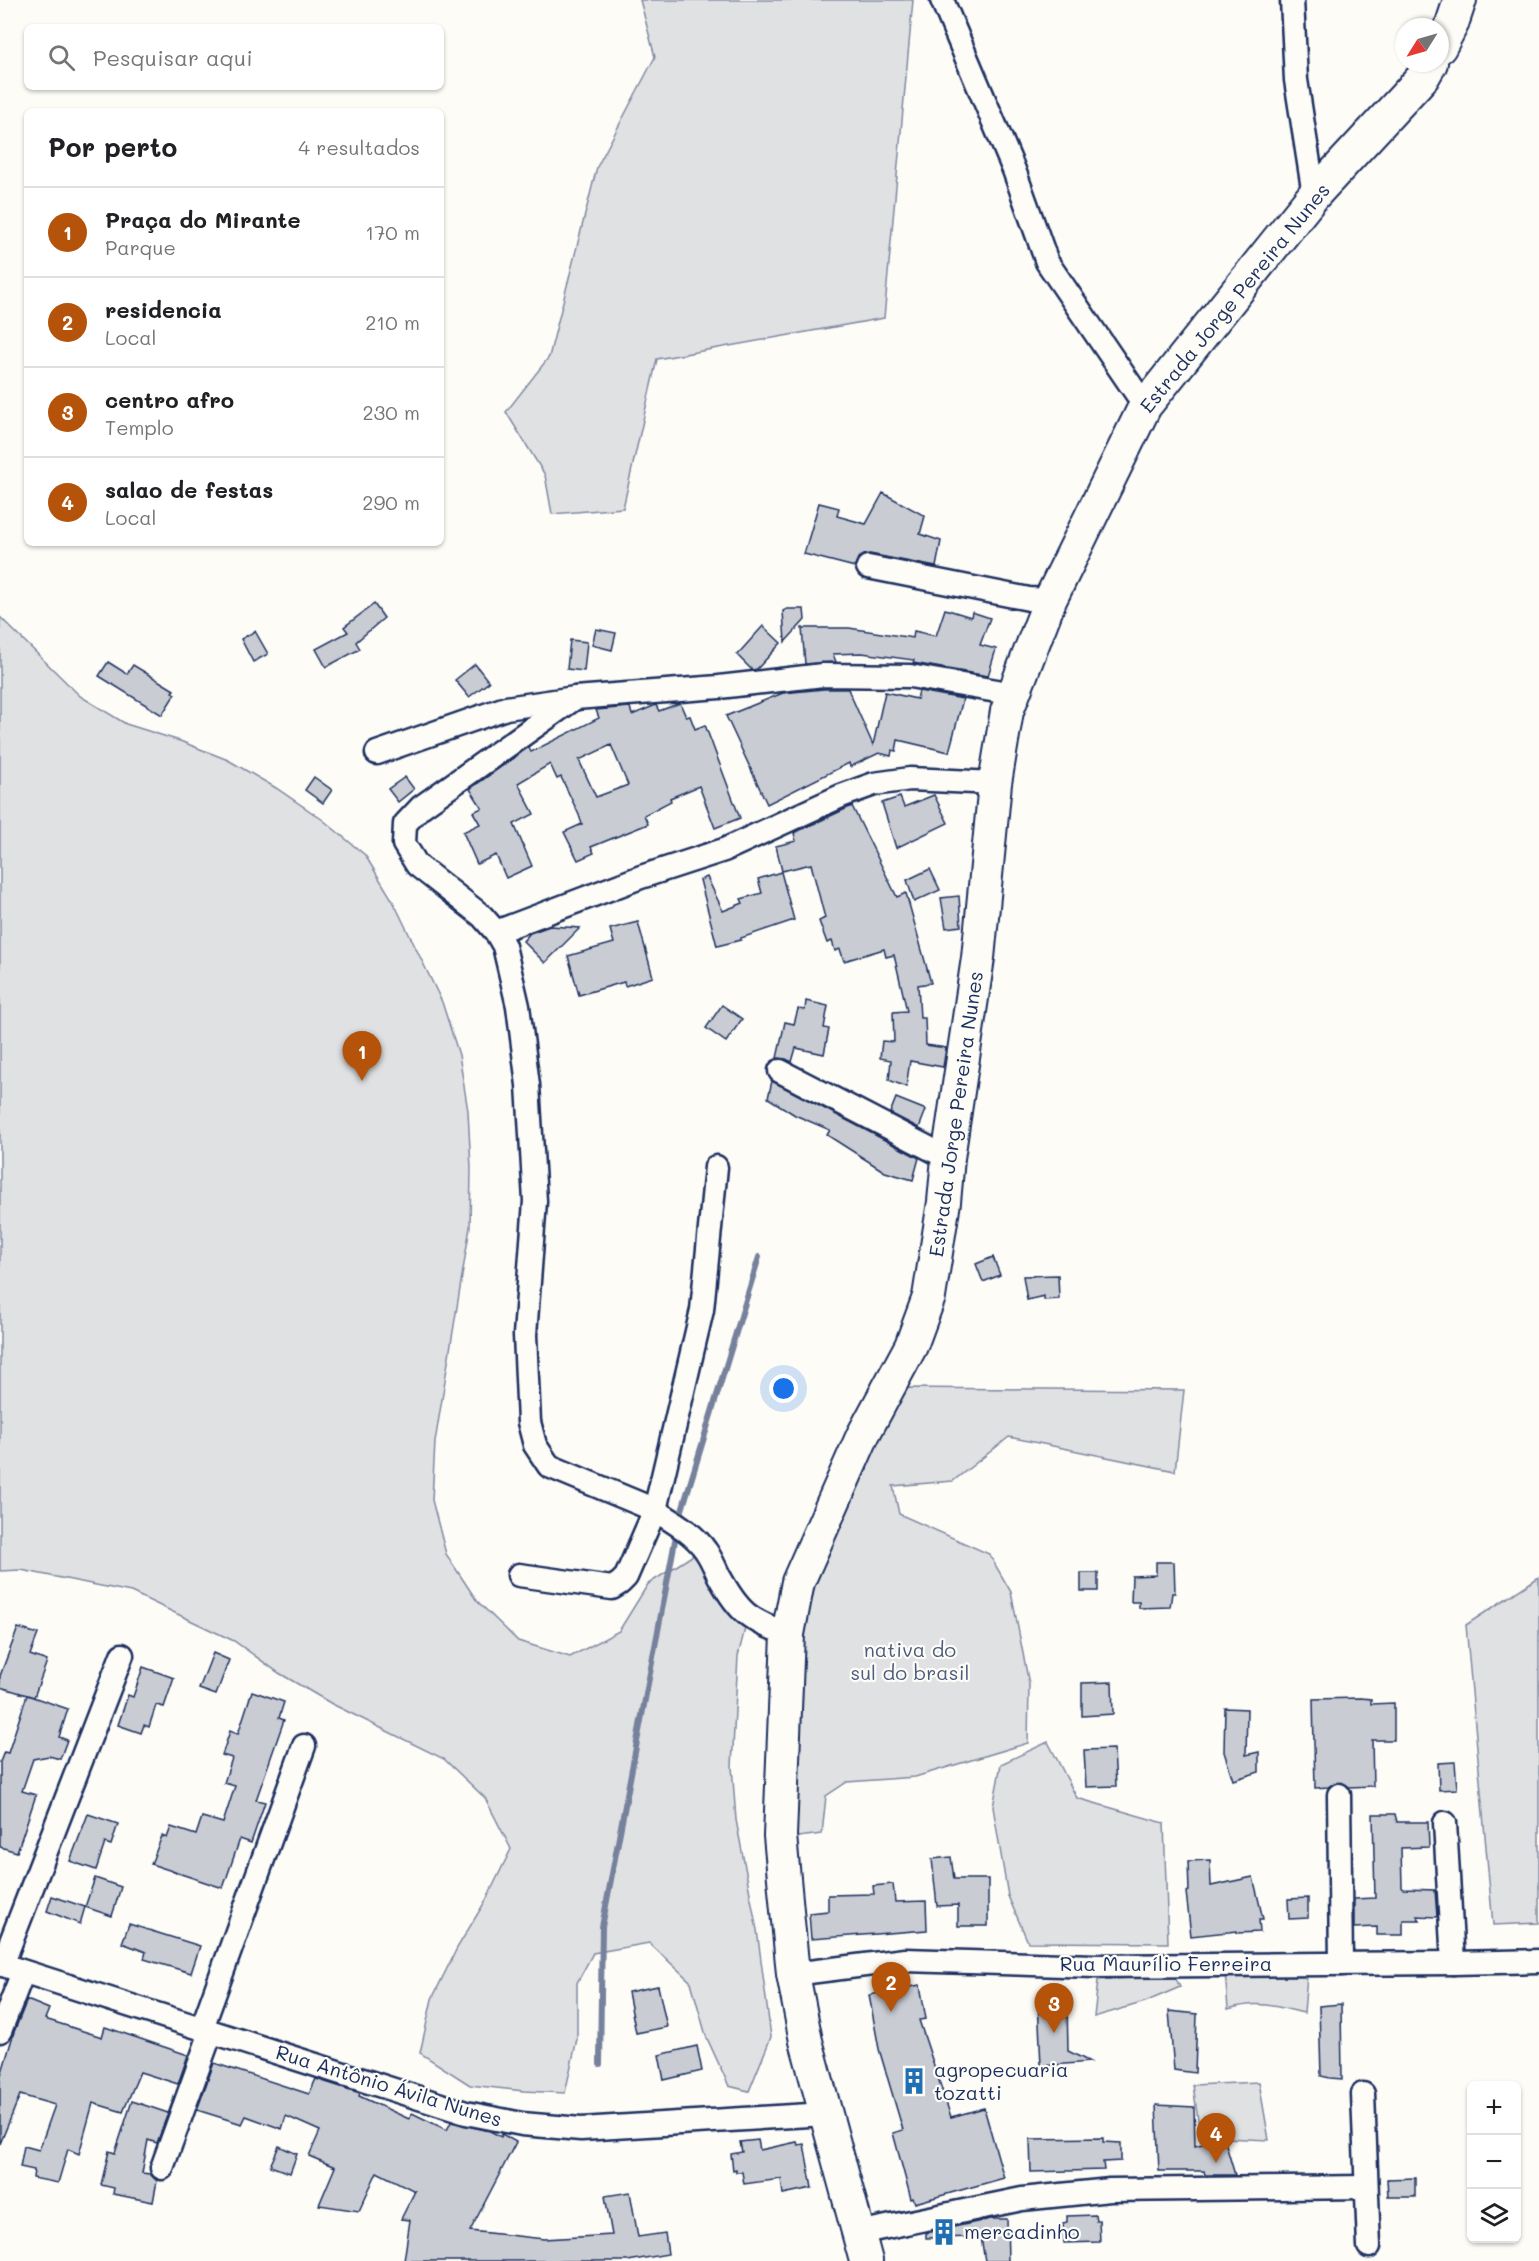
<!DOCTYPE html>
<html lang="pt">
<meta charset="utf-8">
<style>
:root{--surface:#fff;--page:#f6f6f6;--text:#202124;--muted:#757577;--line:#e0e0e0;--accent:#b45309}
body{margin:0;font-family:Mali,sans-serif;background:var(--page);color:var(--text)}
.controls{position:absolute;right:18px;bottom:18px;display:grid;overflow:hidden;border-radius:9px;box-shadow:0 2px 4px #0004}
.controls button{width:54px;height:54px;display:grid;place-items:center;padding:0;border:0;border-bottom:2px solid var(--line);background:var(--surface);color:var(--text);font:30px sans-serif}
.compass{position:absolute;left:1395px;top:18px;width:54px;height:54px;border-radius:50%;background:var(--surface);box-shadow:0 2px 4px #0004;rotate:233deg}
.you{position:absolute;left:784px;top:1389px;width:21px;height:21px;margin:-15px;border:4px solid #fff;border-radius:50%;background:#1a73e8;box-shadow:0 0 0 9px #1a73e833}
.badge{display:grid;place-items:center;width:39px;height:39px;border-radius:50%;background:var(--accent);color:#fff;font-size:20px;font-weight:700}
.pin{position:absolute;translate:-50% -50px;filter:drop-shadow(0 2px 3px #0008)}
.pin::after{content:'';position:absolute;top:32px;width:21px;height:18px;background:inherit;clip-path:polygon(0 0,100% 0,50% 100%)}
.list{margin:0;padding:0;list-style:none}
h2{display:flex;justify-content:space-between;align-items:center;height:78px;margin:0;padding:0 24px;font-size:26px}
h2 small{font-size:20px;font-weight:400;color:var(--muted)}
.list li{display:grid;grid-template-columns:39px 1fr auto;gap:18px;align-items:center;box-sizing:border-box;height:90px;padding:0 24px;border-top:2px solid var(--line)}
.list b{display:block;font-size:22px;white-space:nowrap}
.list p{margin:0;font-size:20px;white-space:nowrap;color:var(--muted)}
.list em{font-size:20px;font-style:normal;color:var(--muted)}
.icon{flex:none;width:33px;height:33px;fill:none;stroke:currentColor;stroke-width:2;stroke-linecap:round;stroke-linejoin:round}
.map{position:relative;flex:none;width:1539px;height:2261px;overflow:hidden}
.search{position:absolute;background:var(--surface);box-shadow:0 2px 4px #0004;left:24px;top:24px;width:420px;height:66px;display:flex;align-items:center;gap:15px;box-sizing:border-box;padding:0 21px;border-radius:9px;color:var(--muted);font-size:22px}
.panel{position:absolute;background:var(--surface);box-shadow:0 2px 4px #0004;left:24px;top:108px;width:420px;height:438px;border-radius:9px}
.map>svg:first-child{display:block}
.green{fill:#e0e1e3;stroke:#7e88a0;stroke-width:1.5}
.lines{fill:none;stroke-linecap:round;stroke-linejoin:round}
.stream{stroke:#76819c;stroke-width:6}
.building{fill:#c9ccd3;stroke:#1b2f5e;stroke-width:1.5;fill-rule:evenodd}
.street-casing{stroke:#1b2f5e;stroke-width:27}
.secondary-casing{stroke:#1b2f5e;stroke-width:36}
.street{stroke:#fdfcf7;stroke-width:22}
.secondary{stroke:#fdfcf7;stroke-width:32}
.labels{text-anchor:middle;stroke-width:4.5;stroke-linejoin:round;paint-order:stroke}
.street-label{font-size:20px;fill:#1b2f5e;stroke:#fdfcf7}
.park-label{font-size:20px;fill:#4c5c7f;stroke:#fdfcf7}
.poi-label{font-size:20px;fill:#1b2f5e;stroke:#fdfcf7;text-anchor:start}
</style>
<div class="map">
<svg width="1539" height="2261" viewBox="0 0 1539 2261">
<rect width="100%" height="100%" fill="#fdfcf7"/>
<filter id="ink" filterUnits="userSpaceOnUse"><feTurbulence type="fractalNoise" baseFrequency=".0167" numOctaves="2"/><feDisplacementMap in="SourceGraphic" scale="12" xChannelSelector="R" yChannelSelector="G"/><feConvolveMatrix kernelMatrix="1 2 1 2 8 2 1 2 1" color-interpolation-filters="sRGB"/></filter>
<g filter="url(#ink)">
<g class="green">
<path d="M640,0H913L884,318L657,359L623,508L552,514L545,475L506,412L549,357L597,167L655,57Z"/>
<path d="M0,617L80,696L126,724L180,741L228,760L276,788L323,820L365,855L393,901L442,1002L459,1055L468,1111L471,1168L470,1227L435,1442L432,1500L446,1554L477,1601L518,1641L570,1657L619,1631L648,1584L695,1554L749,1613L738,1656L732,1766L736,1820L757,1930L771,2037L749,2091L729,2086L706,2036L691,1982L649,1943L593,1953L577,1983V2039L565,2093L524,2091L470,2085L420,2053L432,1999L457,1948L486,1900L511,1849L485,1798L444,1759L332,1704L279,1673L234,1641L131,1592L21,1570L0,1571Z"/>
<path d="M899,1388L1184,1390L1175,1471L1009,1437L953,1481L893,1486L899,1514L989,1554L1011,1592L1029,1684L1028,1743L915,1777L847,1782L826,1796L822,1834L790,1838L802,1607Z"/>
<path d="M1539,1577V1923L1493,1925L1466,1625Z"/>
<path d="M1048,1742L1077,1798L1164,1823L1168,1943L1028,1942L1008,1896L993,1807L1001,1764Z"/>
<path d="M1225,1971L1307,1975L1304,2013C1274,2006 1259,2000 1228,2009Z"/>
<path d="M1174,1975L1180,1987L1145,2002L1094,2017L1098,1980Z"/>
<path d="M1259,2082L1269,2140L1224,2138L1201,2141L1193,2085Z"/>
</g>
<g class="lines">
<g class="stream">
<path d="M679,1520L759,1257"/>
<path d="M600,2064L602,1927L677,1530"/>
</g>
</g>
<g class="building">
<path d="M883,493L925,516L920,534L941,541L936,567L870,554L858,558L855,567L804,554L819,503L839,508L837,516L866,524Z"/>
<path d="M374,604L384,618L356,642L360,649L326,667L316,649L348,632L344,627Z"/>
<path d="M787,609H804L805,620L785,642L783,611Z"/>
<path d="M945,609L971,617L972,612L990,618L980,645L996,649L988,676L913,663L914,660L862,653L833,654L836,662L805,664L802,628H849L913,638L914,631L936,636Z"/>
<path d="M763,626L781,643L757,669L752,670L737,655Z"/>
<path d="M596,629L616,633L612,650L592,645Z"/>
<path d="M255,631L268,654L253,662L241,639Z"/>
<path d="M570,640L587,642L584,671L567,669Z"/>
<path d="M108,662L127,674L133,665L174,690L172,692L175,694L162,715L99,676Z"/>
<path d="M475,664L489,682L469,697L455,680Z"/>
<path d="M824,689H848L873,745L885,692L917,699L919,691L963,699L949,752L898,740L896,751L892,750L891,756L879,753L850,767L849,763L767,804L726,716L783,693Z"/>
<path d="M680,703L686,717L690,716L695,729L705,725L740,818L715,828L699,786L670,798L671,801L644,815L648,824L591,847L594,853L578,860L564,832L582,824L579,815L561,777L557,779L550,764L518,783L534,814L514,824L532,866L506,878L496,855L477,864L463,832L480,824L473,812L482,808L470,789L529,747L531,752L599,718L596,710L630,707L632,715L656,705L659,711ZM611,745L628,785L596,797L579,760Z"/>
<path d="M314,777L332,790L323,803L305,790Z"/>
<path d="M405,777L414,789L398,802L388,789Z"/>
<path d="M934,795L948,823L896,848L882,803L900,797L904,807Z"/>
<path d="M852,806L897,897L906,893L931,983L918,985L920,1018H925L926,1045L946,1048L943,1067L910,1061L906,1087L889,1080L891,1060L880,1058L882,1041L894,1042L893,1012L907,1011L894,955L886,957L884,949L844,961L840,949L835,951L832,941L827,943L819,921L825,918L811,864L782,871L776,846L796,841L794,833Z"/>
<path d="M930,869L940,890L914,902L907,880Z"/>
<path d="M781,872L794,920L741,938V940L717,946L700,880L707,877L723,911L743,903L741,899L762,893L758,879Z"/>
<path d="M959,896L961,926L946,928L941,898Z"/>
<path d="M638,922L653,977L625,986L624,982L579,995L568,956L614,943L610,929Z"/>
<path d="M550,926L580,928L545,963L523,941L530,933Z"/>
<path d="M806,1001L828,1006L824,1028L829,1029L824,1054L796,1048L792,1062L786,1059L777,1058L785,1022L794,1024L798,1009L805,1010Z"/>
<path d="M722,1005L742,1019L726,1042L706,1028Z"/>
<path d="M772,1081L919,1158L913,1180L885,1172L827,1135L830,1130L795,1115L768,1098Z"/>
<path d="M896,1098L926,1110L919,1128L890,1113Z"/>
<path d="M993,1257L1000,1275L983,1282L976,1264Z"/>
<path d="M1058,1275L1059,1299L1044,1300V1296L1027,1300L1023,1276Z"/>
<path d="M1156,1562H1174L1175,1593H1172L1170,1607L1139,1608V1602H1131L1132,1576L1156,1575Z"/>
<rect x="1081" y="1573" width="17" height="18"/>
<path d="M18,1628L38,1634L30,1655L47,1661L34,1697L0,1687V1676Z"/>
<path d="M213,1653L229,1660L216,1695L199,1689Z"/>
<path d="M143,1667L174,1678L164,1707L156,1705L149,1727L144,1725L141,1733L118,1725L128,1695L133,1697Z"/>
<path d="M1112,1682L1113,1714L1082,1716V1683Z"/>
<path d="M252,1691L284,1702L279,1718L284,1720L256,1800L265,1802L251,1843L240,1839L223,1888L151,1864L162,1836L167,1838L171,1827L196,1835L202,1817L223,1823L235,1786L224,1783L232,1758L222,1755L230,1731L238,1734Z"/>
<path d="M27,1695L68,1709L59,1737L67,1740L60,1759L49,1756L33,1759L22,1791L36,1795L17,1852L0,1847V1762L4,1752L8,1753Z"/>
<path d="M1361,1698L1371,1699V1704L1394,1703V1740H1372L1373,1786L1349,1787L1338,1782L1328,1787L1315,1788L1313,1699Z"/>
<path d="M1225,1708L1247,1709L1246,1755L1259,1752V1772L1233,1780L1224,1752Z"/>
<path d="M1114,1749L1116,1786L1086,1787L1084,1750Z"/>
<path d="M1455,1762L1457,1789L1439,1790L1438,1763Z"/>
<path d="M88,1814L118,1824L111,1845L105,1843L96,1870L70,1861Z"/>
<path d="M1373,1814H1395L1397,1822H1428L1429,1847L1401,1848L1402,1887L1403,1889L1435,1890L1437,1917L1417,1916L1420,1920H1403V1935H1377V1927L1354,1928V1899L1375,1898Z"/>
<path d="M951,1857L954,1879H988V1926H958V1905L937,1906L932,1859Z"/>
<path d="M1210,1860L1211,1886L1253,1877L1263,1919H1259L1260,1932L1237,1933V1931L1191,1936L1186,1892L1189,1891L1188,1861Z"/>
<path d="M95,1878L121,1887L112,1916L85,1907Z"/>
<path d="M893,1884L895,1902L926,1901L927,1930L811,1939L809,1913L828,1911V1895L874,1894L873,1886Z"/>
<path d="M52,1896L85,1907L80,1924L47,1911Z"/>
<path d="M1308,1898V1918L1289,1919L1288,1899Z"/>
<path d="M129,1924L200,1946L191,1973L144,1959L146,1952L122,1943Z"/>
<path d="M920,1985L926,2019L919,2020L951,2117L984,2108L1004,2178L915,2203L913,2198L911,2199L893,2133L903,2130L879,2049L869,1995Z"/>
<path d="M658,1986L667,2027L636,2033L628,1992Z"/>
<path d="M27,2000L49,2009L45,2019L102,2037L105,2027L188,2055L178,2084L140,2072L123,2112L93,2103L79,2154L68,2149L58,2183L33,2178L34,2170L20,2167L24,2146L39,2150L55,2105L20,2095L0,2144V2079L14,2032Z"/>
<path d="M1038,2001L1067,2002L1068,2051L1090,2062L1041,2066Z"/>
<path d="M1341,2004L1342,2079L1330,2078L1321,2076L1319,2006Z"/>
<path d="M1169,2011L1197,2014L1195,2073L1174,2070Z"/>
<path d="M697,2046L702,2071L664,2080L659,2055Z"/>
<path d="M214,2063L309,2094L316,2079L360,2093L359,2096L409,2119L412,2113L447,2130L451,2122L490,2131L501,2137L502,2134L516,2142L470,2231L544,2239L612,2235L605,2196L630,2192L638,2237L665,2233L668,2254L628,2261H404L410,2220L401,2219L415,2191L377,2172L359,2211L319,2205L335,2167L309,2156L320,2131L286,2116L282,2129L246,2116L242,2124L197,2110Z"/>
<path d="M132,2101L168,2113L157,2143L148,2140L142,2173L150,2174L157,2181L153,2202L113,2194L114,2188L101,2185L109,2151L115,2153Z"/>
<path d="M1156,2105L1194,2107L1195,2146L1224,2138L1235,2175H1205L1204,2171H1159Z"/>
<path d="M1103,2138V2142L1121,2143V2161L1103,2162L1104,2170L1031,2172L1030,2139Z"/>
<path d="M758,2140L760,2150L797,2142L798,2145L804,2144L812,2188L783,2194L781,2179L744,2184L742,2172H736V2169L733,2170L731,2154L742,2152L740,2142Z"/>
<path d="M279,2146L297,2154L290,2173L270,2166Z"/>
<path d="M1415,2178V2197H1388L1387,2179Z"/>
<path d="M1095,2215L1096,2221L1099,2220L1100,2242L1064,2243L1063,2223L1067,2222V2216Z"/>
<path d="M991,2219H1007L1008,2261H985L981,2237L926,2238V2233Z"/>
</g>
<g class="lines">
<defs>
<g id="street">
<path d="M942,0L1014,170L1047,262L1145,406"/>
<path d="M1292,0L1296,80L1314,195"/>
<path d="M868,567L1029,599L1050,600"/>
<path d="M575,698L421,807L405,824L404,844L417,865L482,916L496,932L641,877L724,850L841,796L874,784L910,779L995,783"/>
<path d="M377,753L506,708L575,698L719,687L823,675L910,676L1014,694"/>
<path d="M496,932L504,946L518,1006L528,1085L535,1201L525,1335L529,1422L535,1445L549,1466L655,1510L626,1577L620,1583L612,1588L519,1575"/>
<path d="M780,1071L948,1158"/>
<path d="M716,1167L702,1310L655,1510C672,1521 694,1533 706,1551C711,1558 715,1568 719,1576C739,1613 749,1620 788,1634"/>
<path d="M1339,1795L1341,1964"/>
<path d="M1445,1823L1453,1963"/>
<path d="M0,1964L466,2113L522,2124L581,2129L826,2114"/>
<path d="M2,1965L122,1655"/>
<path d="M793,1974L905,1960L1094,1966L1453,1963L1539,1961"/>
<path d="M202,2028L304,1746"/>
<path d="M0,2031L23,1972"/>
<path d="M1363,2094L1369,2246"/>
<path d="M162,2168L211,2032"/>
<path d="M858,2233L1022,2199L1110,2190L1366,2187"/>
</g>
<g id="secondary">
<path d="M1440,47L1452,24L1460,0"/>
<path d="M866,2261L806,2041L793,1974L780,1836L788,1634L798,1582L863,1435L911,1346L929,1297L944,1202L948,1158L978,958L995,783L1007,711L1050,600L1145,406L1314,195L1423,77L1431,63"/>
</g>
</defs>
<use href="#street" class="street-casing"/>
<use href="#secondary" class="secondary-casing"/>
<use href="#street" class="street"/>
<use href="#secondary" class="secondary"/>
</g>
</g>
<defs>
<symbol id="building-bare" viewBox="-9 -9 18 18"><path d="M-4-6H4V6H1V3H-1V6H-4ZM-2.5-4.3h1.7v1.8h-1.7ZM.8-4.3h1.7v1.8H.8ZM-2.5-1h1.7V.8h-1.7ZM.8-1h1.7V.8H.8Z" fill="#1f6fb2" stroke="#fdfcf7" stroke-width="2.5" paint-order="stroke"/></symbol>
</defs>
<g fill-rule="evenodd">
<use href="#building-bare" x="895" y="2062" width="38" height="38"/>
<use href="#building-bare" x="925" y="2213" width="38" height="38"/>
</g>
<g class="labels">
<g class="street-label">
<text transform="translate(1235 298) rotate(-51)" y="7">Estrada Jorge Pereira Nunes</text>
<text transform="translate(956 1114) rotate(-82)" y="7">Estrada Jorge Pereira Nunes</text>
<text x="1166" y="1971">Rua Maurílio Ferreira</text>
<text transform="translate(389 2086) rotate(17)" y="7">Rua Antônio Ávila Nunes</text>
</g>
<g class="park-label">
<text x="910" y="1657">nativa do<tspan x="910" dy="23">sul do brasil</tspan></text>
</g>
<g class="poi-label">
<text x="934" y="2077">agropecuaria<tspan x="934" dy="23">tozatti</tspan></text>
<text x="964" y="2239">mercadinho</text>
</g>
</g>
</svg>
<div class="controls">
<button>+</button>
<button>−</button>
<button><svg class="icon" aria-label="layers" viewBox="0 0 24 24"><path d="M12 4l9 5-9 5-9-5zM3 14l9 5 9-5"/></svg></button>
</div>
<svg class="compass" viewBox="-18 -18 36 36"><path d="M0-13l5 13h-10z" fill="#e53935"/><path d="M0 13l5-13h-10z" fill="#757577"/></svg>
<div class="you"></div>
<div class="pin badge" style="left:362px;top:1081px">1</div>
<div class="pin badge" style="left:891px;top:2012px">2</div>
<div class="pin badge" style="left:1054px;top:2033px">3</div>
<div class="pin badge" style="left:1216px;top:2163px">4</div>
<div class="search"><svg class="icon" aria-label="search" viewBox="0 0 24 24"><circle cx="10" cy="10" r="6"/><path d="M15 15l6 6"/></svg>Pesquisar aqui</div>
<section class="panel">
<h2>Por perto<small>4 resultados</small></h2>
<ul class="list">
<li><span class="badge">1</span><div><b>Praça do Mirante</b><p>Parque</p></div><em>170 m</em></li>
<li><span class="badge">2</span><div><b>residencia</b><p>Local</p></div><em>210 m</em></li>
<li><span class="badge">3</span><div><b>centro afro</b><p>Templo</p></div><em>230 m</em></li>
<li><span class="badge">4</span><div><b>salao de festas</b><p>Local</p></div><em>290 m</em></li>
</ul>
</section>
</div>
